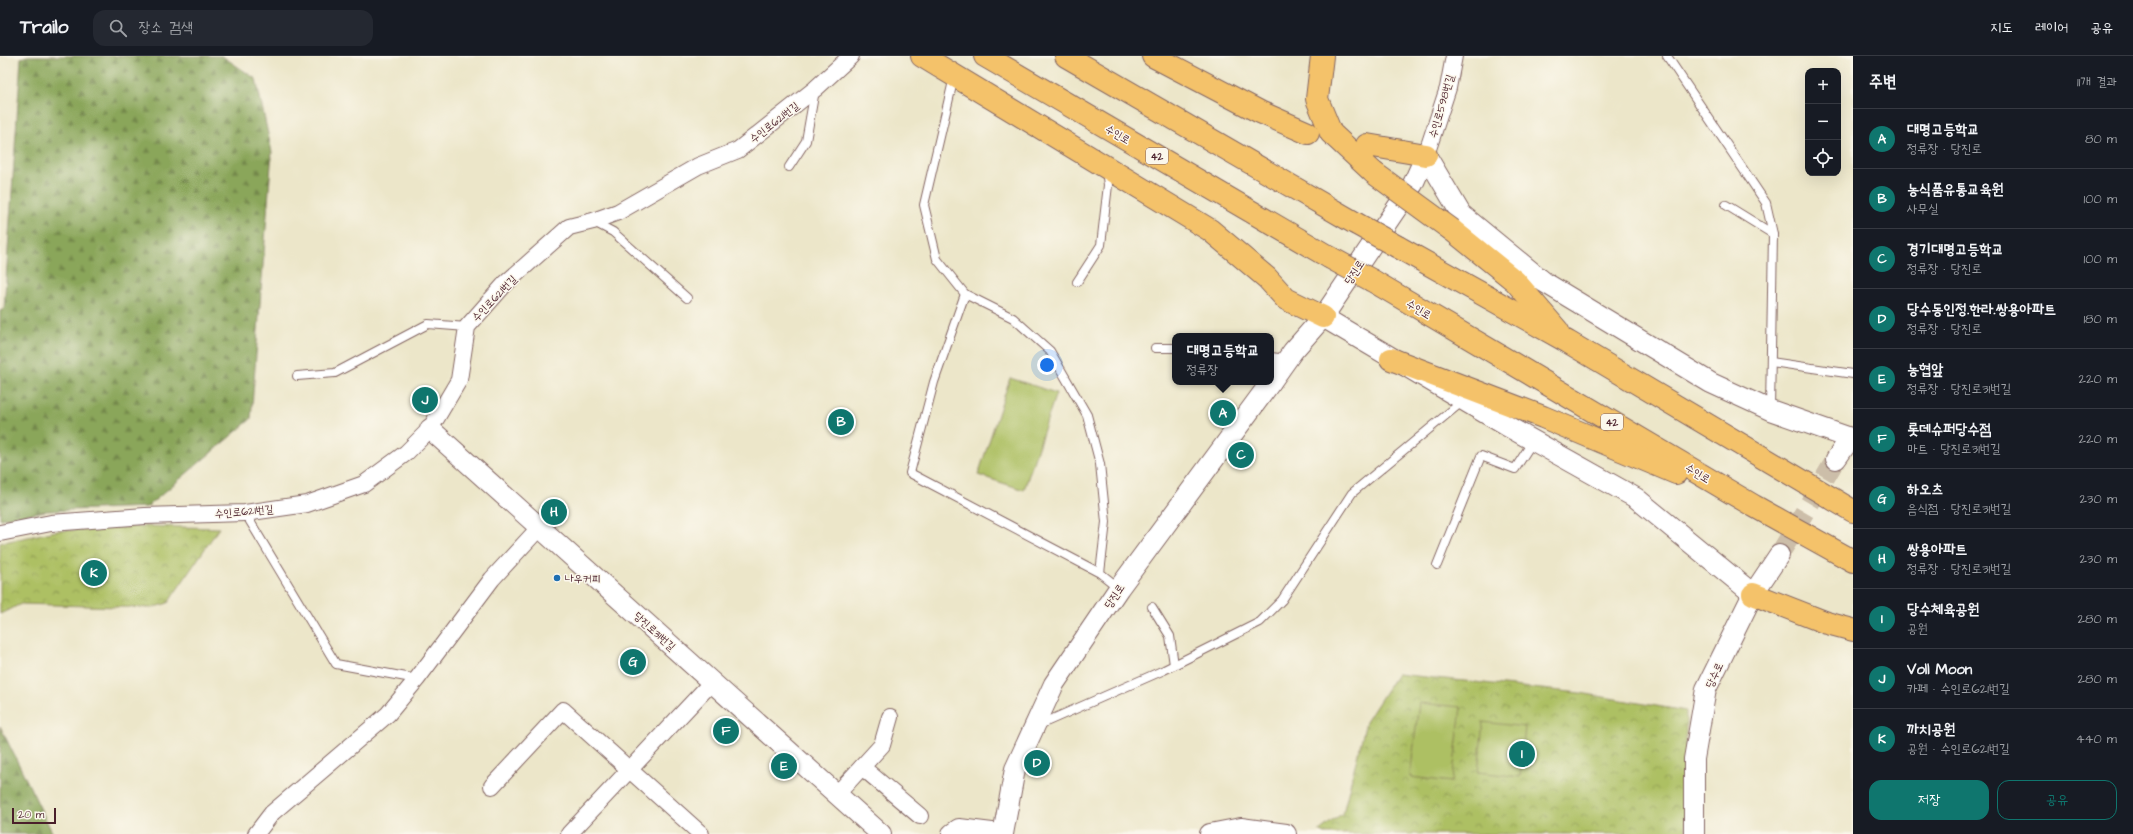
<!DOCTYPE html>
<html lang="ko">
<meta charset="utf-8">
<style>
:root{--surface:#171b24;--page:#242831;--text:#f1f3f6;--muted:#9ea1a6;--line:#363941;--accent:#0f766e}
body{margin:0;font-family:"Architects Daughter","Poor Story",sans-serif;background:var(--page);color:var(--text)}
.controls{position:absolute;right:12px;top:12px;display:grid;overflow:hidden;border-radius:8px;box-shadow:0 4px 16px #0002}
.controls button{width:36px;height:36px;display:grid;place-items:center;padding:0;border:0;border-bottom:1px solid var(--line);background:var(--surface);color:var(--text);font:20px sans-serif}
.scale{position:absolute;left:12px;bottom:10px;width:44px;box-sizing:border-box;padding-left:4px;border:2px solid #4a1f2b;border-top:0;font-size:11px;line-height:14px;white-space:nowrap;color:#4a1f2b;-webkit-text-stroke:3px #fbf7ec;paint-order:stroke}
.you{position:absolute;left:1047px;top:309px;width:14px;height:14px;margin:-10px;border:3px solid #fff;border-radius:50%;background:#1a73e8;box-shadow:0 0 0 6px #1a73e833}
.badge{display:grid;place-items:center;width:26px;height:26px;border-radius:50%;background:var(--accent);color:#fff;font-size:13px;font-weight:700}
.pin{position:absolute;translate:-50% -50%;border:2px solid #fff;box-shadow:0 1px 4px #0006}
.popup{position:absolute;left:1172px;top:277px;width:102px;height:52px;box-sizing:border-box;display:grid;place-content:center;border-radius:8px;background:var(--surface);filter:drop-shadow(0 1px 3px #0005);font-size:13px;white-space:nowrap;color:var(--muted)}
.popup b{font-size:15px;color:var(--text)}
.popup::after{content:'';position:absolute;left:50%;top:100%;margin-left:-8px;border:8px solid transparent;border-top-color:var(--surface)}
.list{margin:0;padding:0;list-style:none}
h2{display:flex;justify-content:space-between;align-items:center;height:52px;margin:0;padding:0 16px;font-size:17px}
h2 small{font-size:13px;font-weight:400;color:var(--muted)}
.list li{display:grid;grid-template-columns:26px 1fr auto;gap:12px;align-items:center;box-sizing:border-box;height:60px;padding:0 16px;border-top:1px solid var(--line)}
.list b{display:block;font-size:15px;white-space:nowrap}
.list p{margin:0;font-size:13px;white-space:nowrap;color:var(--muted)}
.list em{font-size:13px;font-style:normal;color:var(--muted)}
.actions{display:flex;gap:8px;padding:12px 16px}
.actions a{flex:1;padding:9px 0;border:1px solid var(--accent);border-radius:12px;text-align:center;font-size:14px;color:var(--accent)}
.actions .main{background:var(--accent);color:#fff}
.icon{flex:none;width:22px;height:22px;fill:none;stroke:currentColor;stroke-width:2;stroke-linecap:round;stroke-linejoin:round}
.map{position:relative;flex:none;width:1853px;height:778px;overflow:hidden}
header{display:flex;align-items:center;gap:24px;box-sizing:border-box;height:56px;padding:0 20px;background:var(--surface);border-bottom:1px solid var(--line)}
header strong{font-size:19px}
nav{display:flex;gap:22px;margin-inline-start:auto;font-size:14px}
.search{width:280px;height:36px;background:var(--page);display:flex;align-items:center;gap:10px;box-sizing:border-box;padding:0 14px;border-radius:12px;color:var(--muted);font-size:15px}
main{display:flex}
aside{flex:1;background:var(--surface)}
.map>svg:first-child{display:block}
.forest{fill:url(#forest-firs);stroke:#6a6242}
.park{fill:url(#park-crowns);stroke:#7c7048}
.garden{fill:#adc064;stroke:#7c7048}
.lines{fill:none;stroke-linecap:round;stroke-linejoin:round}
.tertiary-tunnel{stroke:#ccbea9;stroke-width:20;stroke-dasharray:20 10;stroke-linecap:butt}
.service-casing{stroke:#836562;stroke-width:10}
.minor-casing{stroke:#836562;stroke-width:18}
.tertiary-casing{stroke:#836562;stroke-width:22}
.trunk-casing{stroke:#836562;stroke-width:24}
.service{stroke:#fff;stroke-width:8}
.minor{stroke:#fff;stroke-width:16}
.tertiary{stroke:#fff;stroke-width:20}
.trunk{stroke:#f4c26a;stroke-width:22}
.trunk-bridge-casing{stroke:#836562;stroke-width:24;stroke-linecap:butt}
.trunk-bridge{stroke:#f4c26a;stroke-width:22}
.poi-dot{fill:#1f6fb2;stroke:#fbf7ec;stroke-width:1.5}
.labels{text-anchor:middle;stroke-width:3;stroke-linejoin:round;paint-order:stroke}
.shield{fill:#fbf7ec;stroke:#7f6065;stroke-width:1}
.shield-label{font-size:10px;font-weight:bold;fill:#4a1f2b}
.street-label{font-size:11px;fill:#4a1f2b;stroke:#fbf7ec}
.poi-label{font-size:11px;fill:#4a1f2b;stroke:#fbf7ec;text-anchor:start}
</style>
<header>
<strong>Trailo</strong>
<div class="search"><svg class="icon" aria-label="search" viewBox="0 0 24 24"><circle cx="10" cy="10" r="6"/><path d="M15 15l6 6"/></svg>장소 검색</div>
<nav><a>지도</a><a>레이어</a><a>공유</a></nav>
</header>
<main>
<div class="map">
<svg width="1853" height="778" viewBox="0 0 1853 778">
<defs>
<pattern id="forest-firs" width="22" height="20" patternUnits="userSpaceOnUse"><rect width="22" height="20" fill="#8aa65a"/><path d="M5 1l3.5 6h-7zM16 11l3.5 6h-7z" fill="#73874b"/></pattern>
<pattern id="park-crowns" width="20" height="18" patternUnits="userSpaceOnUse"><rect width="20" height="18" fill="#adc064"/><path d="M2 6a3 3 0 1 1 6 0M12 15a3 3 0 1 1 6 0" fill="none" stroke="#8f9b53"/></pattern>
</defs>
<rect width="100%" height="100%" fill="#fbf7ec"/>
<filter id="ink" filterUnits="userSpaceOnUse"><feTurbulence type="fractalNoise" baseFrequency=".025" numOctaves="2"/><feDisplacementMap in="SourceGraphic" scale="8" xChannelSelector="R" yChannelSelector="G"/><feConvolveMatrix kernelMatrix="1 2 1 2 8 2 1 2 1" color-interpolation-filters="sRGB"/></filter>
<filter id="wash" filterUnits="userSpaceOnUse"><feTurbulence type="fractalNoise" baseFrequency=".012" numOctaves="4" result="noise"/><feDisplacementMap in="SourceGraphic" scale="16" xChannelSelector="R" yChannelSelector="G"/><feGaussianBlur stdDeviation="0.9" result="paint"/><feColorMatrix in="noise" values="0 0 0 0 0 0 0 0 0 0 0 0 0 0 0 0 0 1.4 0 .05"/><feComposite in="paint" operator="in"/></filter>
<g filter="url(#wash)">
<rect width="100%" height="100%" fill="#ece6c9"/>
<g class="forest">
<path d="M28,0H222L256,23L272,96L251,363L147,451L46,455L0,463V255L4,253L21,2Z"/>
<path d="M0,670L53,778H0Z"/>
</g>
<g class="park">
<path d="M144,470L219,472L168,547L151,552L21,548L0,558V487L56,475Z"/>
<path d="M1397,618L1580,637L1686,655V778H1325L1319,775L1343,757L1366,666Z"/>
</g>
<g class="garden">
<path d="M1010,322L1056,337L1024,434L978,419Z"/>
<path d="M1419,647L1461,651L1452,726L1410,721Z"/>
<path d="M1483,666L1525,671L1520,721L1478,716Z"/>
</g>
</g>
<g filter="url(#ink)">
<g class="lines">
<path class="tertiary-tunnel" d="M1779,499L1836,403"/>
<defs>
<g id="service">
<path d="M1667,0L1766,147L1773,178"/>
<path d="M954,21L924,149L937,203L965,238"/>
<path d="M789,111L806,85L815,34"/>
<path d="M1726,149L1773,178L1770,353"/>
<path d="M594,166L613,176L687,242"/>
<path d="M1077,226L1101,189L1108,129L1106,114"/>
<path d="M1155,292H1175"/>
<path d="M1271,301L1286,303"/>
<path d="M1771,306L1853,318"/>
<path d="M297,320L335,317L428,268L467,271"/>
<path d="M245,457L336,608L417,623"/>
<path d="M1437,509L1481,400L1515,413L1533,385"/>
<path d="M1100,517L1106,466L1100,408L1087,359L1050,295L1013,262L965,238L934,326L910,417L1100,517L1119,532"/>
<path d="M1152,551L1170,580L1174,609"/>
<path d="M1039,669L1164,614L1260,566L1282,544L1352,437L1463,345"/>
</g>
<g id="minor">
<path d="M1426,99L1448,32L1454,0"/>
<path d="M0,477L51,467L145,460L245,457L307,448L364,428L406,397L430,373L459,324L467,271L505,228L569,171L593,165L618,156L698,110L738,94L815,33L851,0"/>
<path d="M862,711L920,760"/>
<path d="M492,730L563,654L701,778"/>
<path d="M837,738L882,689L890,661"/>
<path d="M256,778L272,757L388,658L417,623L492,523L539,472"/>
<path d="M569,778L712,626"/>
</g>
<g id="tertiary">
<path d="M1426,99L1461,158L1544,226L1711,327L1770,354L1853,383"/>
<path d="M1323,261L1507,370L1636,442L1753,538"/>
<path d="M1271,326L1293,295L1323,261L1413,128L1426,99"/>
<path d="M430,373L881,778"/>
<path d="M1836,403L1850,383"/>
<path d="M952,778L959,773L1000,778"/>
<path d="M1003,778L1015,713L1054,628L1119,532L1271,326"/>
<path d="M1210,778L1241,772L1286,778"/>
<path d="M1694,778V703L1706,633L1753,538L1779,499"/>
</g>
<g id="trunk">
<path d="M922,0L1210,174L1267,222L1286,243L1323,261"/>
<path d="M985,0L1329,201"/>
<path d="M1066,0L1355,167"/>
<path d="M1153,0L1260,56L1308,77"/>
<path d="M1322,0L1317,43L1331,77L1374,117"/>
<path d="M1367,89L1426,99"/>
<path d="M1452,174L1515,225L1558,275"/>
<path d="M1398,191L1568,286L1853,455"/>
<path d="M1373,225L1754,450L1853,505"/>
<path d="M1391,303L1543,361L1676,417"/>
<path d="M1753,538L1827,567L1853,574"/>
</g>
</defs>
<use href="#service" class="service-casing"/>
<use href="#minor" class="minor-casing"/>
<use href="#tertiary" class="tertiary-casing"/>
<use href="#trunk" class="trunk-casing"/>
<use href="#service" class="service"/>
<use href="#minor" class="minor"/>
<use href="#tertiary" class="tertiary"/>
<use href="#trunk" class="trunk"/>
<defs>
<g id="trunk-bridge">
<path d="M1374,117L1452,174"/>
<path d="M1355,167L1398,191"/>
<path d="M1329,201L1373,225"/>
</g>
</defs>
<use href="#trunk-bridge" class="trunk-bridge-casing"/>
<use href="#trunk-bridge" class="trunk-bridge"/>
</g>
</g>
<circle class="poi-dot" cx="557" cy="522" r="4"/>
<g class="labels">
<g class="shield">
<rect x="1146" y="92" width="22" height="16" rx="3"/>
<rect x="1601" y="358" width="22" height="16" rx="3"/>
</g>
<g class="shield-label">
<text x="1157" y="104">42</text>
<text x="1612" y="370">42</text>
</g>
<g class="street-label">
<text transform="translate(1441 50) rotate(-74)" y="4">수인로598번길</text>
<text transform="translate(774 66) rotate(-38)" y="4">수인로621번길</text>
<text transform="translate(1118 78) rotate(30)" y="4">수인로</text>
<text transform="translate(1354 216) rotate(-56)" y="4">당진로</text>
<text transform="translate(494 242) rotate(-46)" y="4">수인로621번길</text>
<text transform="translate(1419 253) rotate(31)" y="4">수인로</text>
<text transform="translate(1698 417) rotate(31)" y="4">수인로</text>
<text transform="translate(244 455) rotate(-5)" y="4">수인로621번길</text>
<text transform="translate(1114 540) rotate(-56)" y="4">당진로</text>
<text transform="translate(655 575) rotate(42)" y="4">당진로31번길</text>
<text transform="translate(1714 619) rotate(-65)" y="4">당수로</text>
</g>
<g class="poi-label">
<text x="565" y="526">나우커피</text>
</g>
</g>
</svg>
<div class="controls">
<button>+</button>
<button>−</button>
<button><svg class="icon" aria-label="locate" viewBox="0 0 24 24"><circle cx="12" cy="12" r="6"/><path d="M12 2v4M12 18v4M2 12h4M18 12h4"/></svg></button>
</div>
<div class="scale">20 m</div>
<div class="you"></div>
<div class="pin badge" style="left:1223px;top:357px">A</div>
<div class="popup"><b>대명고등학교</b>정류장</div>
<div class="pin badge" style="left:841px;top:366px">B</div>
<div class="pin badge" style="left:1241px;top:399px">C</div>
<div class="pin badge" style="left:1037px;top:707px">D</div>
<div class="pin badge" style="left:784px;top:710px">E</div>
<div class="pin badge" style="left:726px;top:675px">F</div>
<div class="pin badge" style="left:633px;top:606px">G</div>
<div class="pin badge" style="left:554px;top:456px">H</div>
<div class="pin badge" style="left:1522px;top:698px">I</div>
<div class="pin badge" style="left:425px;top:344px">J</div>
<div class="pin badge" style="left:94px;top:517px">K</div>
</div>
<aside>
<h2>주변<small>11개 결과</small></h2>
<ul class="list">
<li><span class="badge">A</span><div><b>대명고등학교</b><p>정류장 · 당진로</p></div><em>80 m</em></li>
<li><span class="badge">B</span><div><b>농식품유통교육원</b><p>사무실</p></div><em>100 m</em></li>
<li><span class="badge">C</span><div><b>경기대명고등학교</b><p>정류장 · 당진로</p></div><em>100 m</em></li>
<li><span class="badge">D</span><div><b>당수동인정.한라.쌍용아파트</b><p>정류장 · 당진로</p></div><em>180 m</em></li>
<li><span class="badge">E</span><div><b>농협앞</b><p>정류장 · 당진로31번길</p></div><em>220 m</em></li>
<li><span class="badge">F</span><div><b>롯데슈퍼당수점</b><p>마트 · 당진로31번길</p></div><em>220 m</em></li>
<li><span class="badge">G</span><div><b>하오츠</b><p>음식점 · 당진로31번길</p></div><em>230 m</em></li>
<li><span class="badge">H</span><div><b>쌍용아파트</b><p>정류장 · 당진로31번길</p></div><em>230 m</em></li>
<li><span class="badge">I</span><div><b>당수체육공원</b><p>공원</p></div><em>280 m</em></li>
<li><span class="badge">J</span><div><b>Voll Moon</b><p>카페 · 수인로621번길</p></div><em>280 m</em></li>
<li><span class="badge">K</span><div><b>까치공원</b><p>공원 · 수인로621번길</p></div><em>440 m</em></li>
</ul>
<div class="actions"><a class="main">저장</a><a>공유</a></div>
</aside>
</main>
